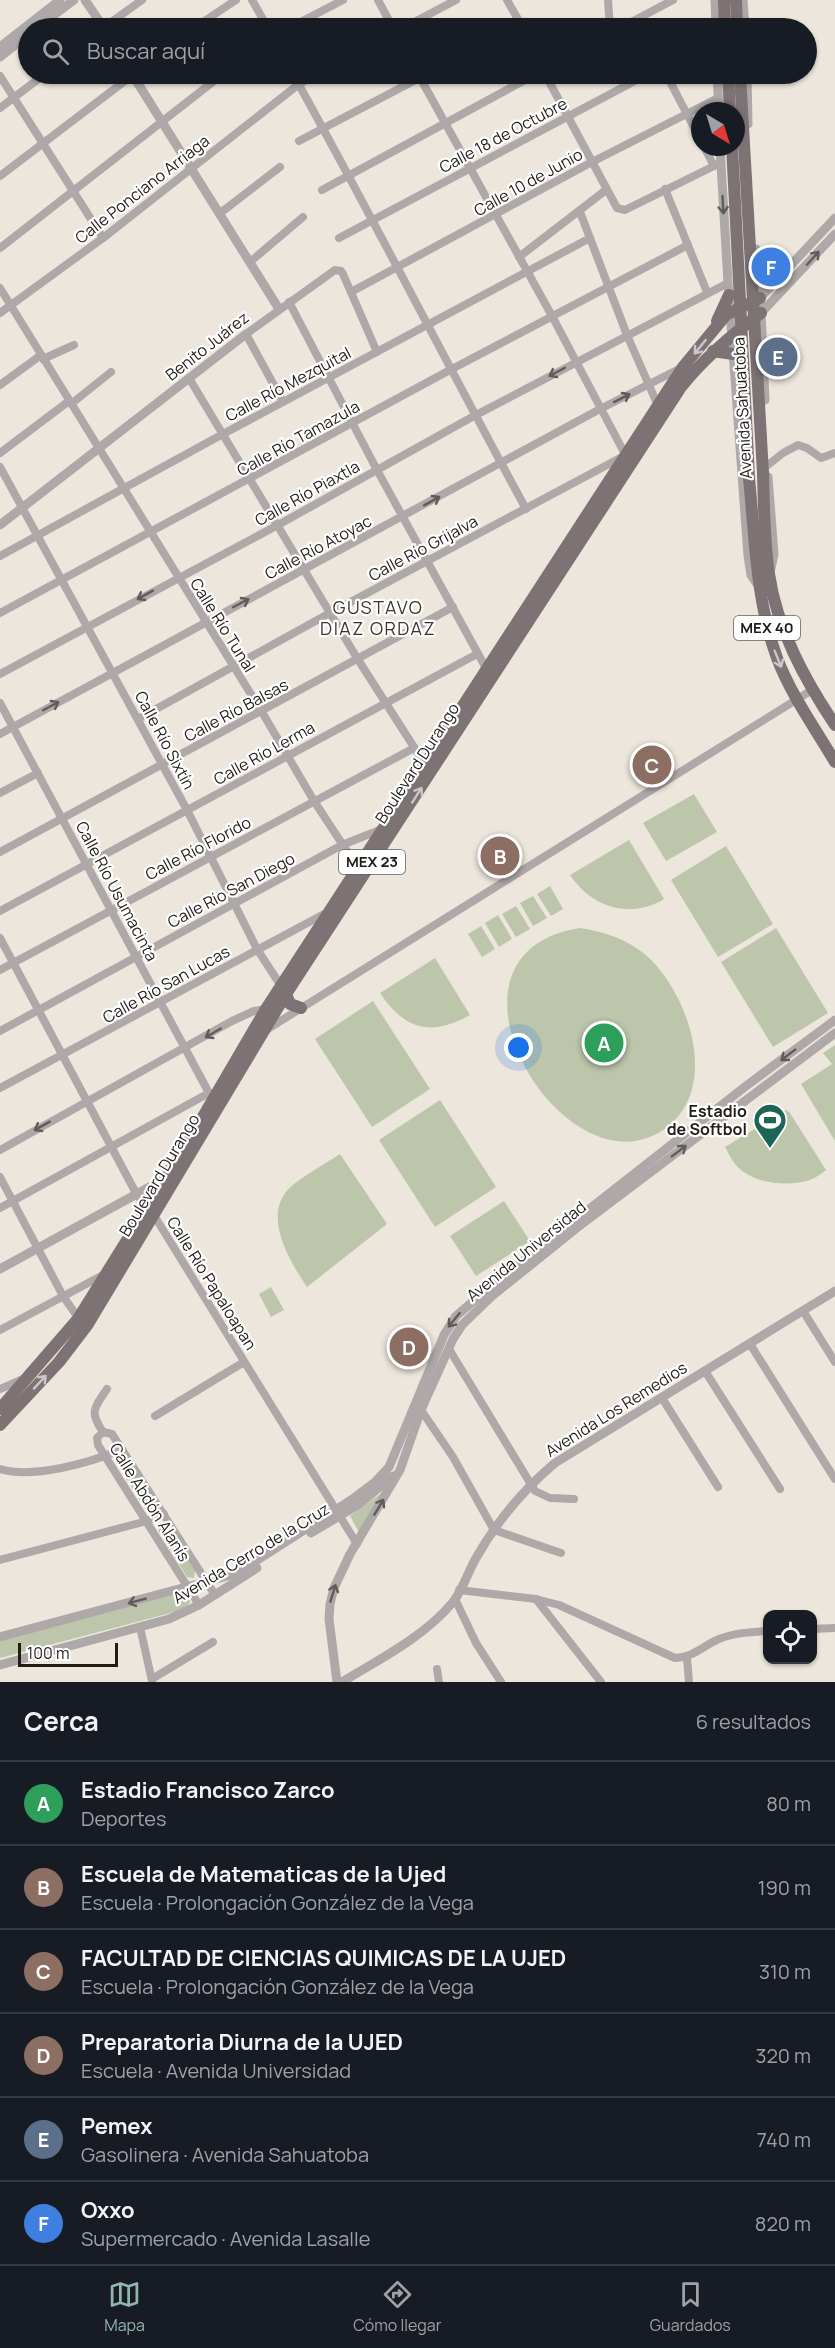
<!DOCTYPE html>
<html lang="es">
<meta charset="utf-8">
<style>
:root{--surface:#171b24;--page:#242831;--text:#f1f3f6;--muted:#9ea1a6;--line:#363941;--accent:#92b3ae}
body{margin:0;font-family:Manrope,sans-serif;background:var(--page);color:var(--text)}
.controls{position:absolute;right:18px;bottom:18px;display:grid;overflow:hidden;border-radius:12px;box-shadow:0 2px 4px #0004}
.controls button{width:54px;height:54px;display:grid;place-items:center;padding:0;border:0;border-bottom:2px solid var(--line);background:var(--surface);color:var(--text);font:30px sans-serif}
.compass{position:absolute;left:691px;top:102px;width:54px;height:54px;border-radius:50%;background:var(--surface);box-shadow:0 2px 4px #0004;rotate:142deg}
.scale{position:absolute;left:18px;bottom:15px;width:100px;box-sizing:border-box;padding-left:6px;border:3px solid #201d19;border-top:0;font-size:16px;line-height:21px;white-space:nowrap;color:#201d19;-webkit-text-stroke:4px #fff;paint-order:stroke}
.you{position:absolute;left:519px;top:1048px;width:21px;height:21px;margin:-15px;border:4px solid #fff;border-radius:50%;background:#1a73e8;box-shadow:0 0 0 9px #1a73e833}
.badge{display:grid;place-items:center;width:39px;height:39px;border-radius:50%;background:var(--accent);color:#fff;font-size:20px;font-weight:700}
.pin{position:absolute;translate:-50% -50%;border:3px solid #fff;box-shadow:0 2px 6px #0006}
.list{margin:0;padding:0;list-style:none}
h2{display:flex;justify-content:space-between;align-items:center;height:78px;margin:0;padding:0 24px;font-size:26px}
h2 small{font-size:20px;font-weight:400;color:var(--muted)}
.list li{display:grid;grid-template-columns:39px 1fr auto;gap:18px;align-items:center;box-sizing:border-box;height:84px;padding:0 24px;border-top:2px solid var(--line)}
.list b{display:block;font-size:22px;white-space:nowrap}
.list p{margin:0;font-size:20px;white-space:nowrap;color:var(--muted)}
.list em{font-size:20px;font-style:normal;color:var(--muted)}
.icon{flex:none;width:33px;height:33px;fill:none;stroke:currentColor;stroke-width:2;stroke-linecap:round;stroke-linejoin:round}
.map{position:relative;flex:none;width:835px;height:1682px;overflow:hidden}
.search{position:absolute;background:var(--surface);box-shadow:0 2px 4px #0004;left:18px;right:18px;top:18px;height:66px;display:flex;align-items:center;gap:15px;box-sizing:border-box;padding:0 21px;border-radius:33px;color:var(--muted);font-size:22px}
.sheet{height:582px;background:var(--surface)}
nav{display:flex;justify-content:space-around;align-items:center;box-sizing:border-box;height:84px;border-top:2px solid var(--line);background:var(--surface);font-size:16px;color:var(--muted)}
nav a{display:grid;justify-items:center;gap:3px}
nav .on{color:var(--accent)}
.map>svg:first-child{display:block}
.green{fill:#bdc6ab}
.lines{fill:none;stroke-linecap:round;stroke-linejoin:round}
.minor{stroke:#aea8a9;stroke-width:8}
.tertiary{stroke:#aea8a9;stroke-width:9}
.primary{stroke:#7d7375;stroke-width:12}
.primary-bridge{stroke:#7d7375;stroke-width:12}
.oneway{stroke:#605c5a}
.oneway2{stroke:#cbc7c8}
.labels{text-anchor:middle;stroke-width:4.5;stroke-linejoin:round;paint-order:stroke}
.shield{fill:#fff;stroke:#63615e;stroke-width:1.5}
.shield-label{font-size:15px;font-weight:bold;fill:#201d19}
.street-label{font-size:16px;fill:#201d19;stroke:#fff}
.poi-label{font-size:16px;font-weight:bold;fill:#201d19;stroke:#fff;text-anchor:end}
.neighbourhood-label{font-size:18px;letter-spacing:1.5px;fill:#3b352d;stroke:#fff}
</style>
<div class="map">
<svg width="835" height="1682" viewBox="0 0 835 1682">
<rect width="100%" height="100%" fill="#ede6dc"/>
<g class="green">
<path d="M694,794L717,832L666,861L643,823Z"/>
<path d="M629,840L664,899C630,920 591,907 570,875Z"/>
<path d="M726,846L773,924L718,957L671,880Z"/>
<path d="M550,886L563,909L551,916L537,894Z"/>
<path d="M533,896L547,918L533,926L520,903Z"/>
<path d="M516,906L530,929L516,937L502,914Z"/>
<path d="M498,915L512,939L499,947L485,923Z"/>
<path d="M481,926L495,949L482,957L468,934Z"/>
<path d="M579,928C606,931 637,943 655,964C692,1005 719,1092 663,1130C564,1197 418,955 579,928Z"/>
<path d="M776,928L828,1013L773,1047L721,962Z"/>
<path d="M435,958L470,1015C431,1037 405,1030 380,993Z"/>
<path d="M373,1001L430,1089L372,1127L315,1039Z"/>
<path d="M835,1045V1141L801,1084L832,1064L823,1053Z"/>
<path d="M440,1100L496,1187L435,1227L379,1140Z"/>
<path d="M786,1110L790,1113L826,1170C821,1174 815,1178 810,1180C787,1187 751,1184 735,1164C731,1159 728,1152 725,1147Z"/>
<path d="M340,1154L387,1224L307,1287C291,1263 264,1220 286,1192C295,1180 327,1163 340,1154Z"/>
<path d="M504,1201L530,1241L476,1276L450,1236Z"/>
<path d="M271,1287L284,1310L271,1317L259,1294Z"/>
<path d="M125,1460L154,1504L151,1511L145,1509L119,1466V1461Z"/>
<path d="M383,1492L360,1534L350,1516Z"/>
<path d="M162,1524H165L195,1571L194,1578L187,1577L159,1532V1526Z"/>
<path d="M181,1593L190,1598V1603L182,1610L0,1658V1641Z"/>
</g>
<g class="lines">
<g class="minor">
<path d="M252,0L268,28"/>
<path d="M378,0L393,28"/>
<path d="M507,0L523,28"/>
<path d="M608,0L610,28"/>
<path d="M103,28L142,0"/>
<path d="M194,28L236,0"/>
<path d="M289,28L343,0"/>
<path d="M403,28L456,0"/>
<path d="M620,28L673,0"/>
<path d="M293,74C373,218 447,364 526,509"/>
<path d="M418,74L552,316L626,456"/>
<path d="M545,74L617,208L625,210L720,163"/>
<path d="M666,74L700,139"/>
<path d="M0,76L103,238"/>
<path d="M0,108L45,74"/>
<path d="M299,141L427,74"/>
<path d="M704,147L714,166"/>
<path d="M0,176L134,74"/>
<path d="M665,189L707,292"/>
<path d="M322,190L536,74"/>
<path d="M580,212L627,335L659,408"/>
<path d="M219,214L280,167"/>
<path d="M339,238L648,74"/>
<path d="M0,248L223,74"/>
<path d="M519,257L606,190"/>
<path d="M250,262L303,217"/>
<path d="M0,288L262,712L314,801L360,871"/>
<path d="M351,292L592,162L718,98"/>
<path d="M289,302L377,470L487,670"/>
<path d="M0,313L103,238L299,84L318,74"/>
<path d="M43,359L74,345"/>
<path d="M189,378L357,658L426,766"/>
<path d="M0,385L41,355"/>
<path d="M283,402L246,334L335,270L341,271L343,274L377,352"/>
<path d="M71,404L111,372"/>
<path d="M0,453L69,401"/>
<path d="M768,465L783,453L798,445L807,448L821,458L835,453"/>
<path d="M0,467L187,810L257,949L281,986"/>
<path d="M0,556L223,434L590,238"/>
<path d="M0,613L450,370L688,245"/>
<path d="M0,674L278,525L474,416L728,283"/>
<path d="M0,703L209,1093"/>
<path d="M138,719L330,613L622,457"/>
<path d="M0,734L600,409L681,368"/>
<path d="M0,793L38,773"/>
<path d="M0,852L453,607"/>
<path d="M0,911L477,654"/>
<path d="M0,938L137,1195L155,1217L357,1544"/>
<path d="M0,970L414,748"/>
<path d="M266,1030L812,690"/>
<path d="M0,1031L342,845L382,829"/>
<path d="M0,1088L326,913"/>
<path d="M0,1150L232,1021L254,1011L266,1009"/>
<path d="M0,1177L63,1296L79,1319"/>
<path d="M0,1208L209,1093L212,1094"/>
<path d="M803,1311L835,1362"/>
<path d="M0,1330L105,1274"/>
<path d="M750,1344L835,1479"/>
<path d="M449,1349L535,1491L550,1498L574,1499"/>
<path d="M705,1371L780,1489"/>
<path d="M0,1389L23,1379"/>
<path d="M662,1398L718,1487"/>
<path d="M421,1410L453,1457L494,1530L561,1553"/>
<path d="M155,1416L244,1362"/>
<path d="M103,1432L97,1438L98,1445L199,1605"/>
<path d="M103,1432L112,1434L215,1595"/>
<path d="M103,1432C89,1412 94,1408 107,1389"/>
<path d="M0,1469C33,1479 90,1463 122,1449"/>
<path d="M0,1560L147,1521L164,1514"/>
<path d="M459,1590L536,1599L559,1605L675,1658C695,1657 702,1646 719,1639C734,1633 751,1632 768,1631"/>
<path d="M455,1599L476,1643L501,1682"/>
<path d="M536,1599L601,1682"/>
<path d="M140,1627L152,1681"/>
<path d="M812,1629L835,1628"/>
<path d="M687,1658L689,1682"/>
<path d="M437,1669L439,1682"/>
<path d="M152,1679L213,1642"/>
</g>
<g class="tertiary">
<path d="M85,0L104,28"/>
<path d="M715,0L716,28"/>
<path d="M743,0L745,28"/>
<path d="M37,28L74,0"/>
<path d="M0,47L60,0"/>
<path d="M0,57L28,35"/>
<path d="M132,74L279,309"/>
<path d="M717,74L719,111"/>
<path d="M747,74L748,124"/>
<path d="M720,147L728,283L748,556L751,575L759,587"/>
<path d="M756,249L761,313L765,400"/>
<path d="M760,298L835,218"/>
<path d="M761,313L835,234"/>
<path d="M768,477L774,554L770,573"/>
<path d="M0,525L246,334"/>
<path d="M0,1269L164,1179"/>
<path d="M311,1533L358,1505L393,1476"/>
<path d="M0,1637L231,1575L245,1568L351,1500L375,1482L389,1467L444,1335L456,1316L489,1288L746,1086L835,1020"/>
<path d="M0,1665L169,1619L199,1605L257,1568"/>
<path d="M337,1682L329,1619L330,1604L334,1588L350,1554L400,1470L421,1410L453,1339L462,1325L492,1296L578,1227L835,1033"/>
<path d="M342,1682C380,1659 424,1637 453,1602C463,1589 468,1572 476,1558C496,1523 524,1489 555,1463L835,1291"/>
</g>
<g class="primary">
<path d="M724,0L725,28"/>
<path d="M736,0L737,28"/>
<path d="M728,74L730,111"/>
<path d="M732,147L735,203"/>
<path d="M717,321L729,295"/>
<path d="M713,351L733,354"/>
<path d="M763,473C764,507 764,541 769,574C777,629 805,680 835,725"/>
<path d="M749,478C755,538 756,601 777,658C791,695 815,728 835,762"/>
<path d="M286,994L290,1004L301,1008"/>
<path d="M0,1409L78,1319L190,1139L266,1009L683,367L726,315L760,298"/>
<path d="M0,1425L59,1362L88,1324L286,994L681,387C705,357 731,335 761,313"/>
</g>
<g class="primary-bridge">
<path d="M740,75L763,473"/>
<path d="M735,203L749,478"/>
</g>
</g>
<defs><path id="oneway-shaft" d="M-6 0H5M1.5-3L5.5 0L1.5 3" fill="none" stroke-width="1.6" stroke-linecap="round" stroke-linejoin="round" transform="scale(1.5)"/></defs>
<g class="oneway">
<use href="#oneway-shaft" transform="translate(723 205) rotate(87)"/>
<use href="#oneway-shaft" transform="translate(813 258) rotate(-48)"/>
<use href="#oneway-shaft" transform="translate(557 372) rotate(152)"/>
<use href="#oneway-shaft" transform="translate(622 398) rotate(-27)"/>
<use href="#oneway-shaft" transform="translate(432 501) rotate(-29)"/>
<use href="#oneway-shaft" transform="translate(145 595) rotate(151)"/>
<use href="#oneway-shaft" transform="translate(241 603) rotate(-28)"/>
<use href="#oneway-shaft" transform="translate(51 706) rotate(-28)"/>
<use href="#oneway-shaft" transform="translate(213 1033) rotate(150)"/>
<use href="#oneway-shaft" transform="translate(788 1055) rotate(143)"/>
<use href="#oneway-shaft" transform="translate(42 1126) rotate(151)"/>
<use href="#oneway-shaft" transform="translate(679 1151) rotate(-37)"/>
<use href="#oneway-shaft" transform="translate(454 1320) rotate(129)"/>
<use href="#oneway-shaft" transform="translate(379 1507) rotate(-59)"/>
<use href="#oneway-shaft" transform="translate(333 1593) rotate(-73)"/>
<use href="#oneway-shaft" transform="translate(137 1601) rotate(165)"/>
</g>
<g class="oneway2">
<use href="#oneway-shaft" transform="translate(700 347) rotate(129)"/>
<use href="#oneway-shaft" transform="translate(778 659) rotate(68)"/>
<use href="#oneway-shaft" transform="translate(417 795) rotate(-57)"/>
<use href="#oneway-shaft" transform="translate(40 1382) rotate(-47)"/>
</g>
<defs>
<symbol id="stadium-pin" viewBox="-11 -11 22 30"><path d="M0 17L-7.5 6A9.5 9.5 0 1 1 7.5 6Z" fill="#1f6557" stroke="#fff"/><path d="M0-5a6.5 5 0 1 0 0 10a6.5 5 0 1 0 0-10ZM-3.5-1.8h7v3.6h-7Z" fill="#fff"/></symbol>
</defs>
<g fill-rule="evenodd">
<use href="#stadium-pin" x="751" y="1101" width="38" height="52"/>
</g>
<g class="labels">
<g class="shield">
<rect x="734" y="616" width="66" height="24" rx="4.5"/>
<rect x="339" y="850" width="66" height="24" rx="4.5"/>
</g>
<g class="shield-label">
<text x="767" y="633">MEX 40</text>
<text x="372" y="867">MEX 23</text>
</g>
<g class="street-label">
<text transform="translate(503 135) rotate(-28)" y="6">Calle 18 de Octubre</text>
<text transform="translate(528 182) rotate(-29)" y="6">Calle 10 de Junio</text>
<text transform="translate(142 189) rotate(-38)" y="6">Calle Ponciano Arriaga</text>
<text transform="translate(207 346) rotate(-38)" y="6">Benito Juárez</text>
<text transform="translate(288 384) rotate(-28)" y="6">Calle Río Mezquital</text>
<text transform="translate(742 408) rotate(-93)" y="6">Avenida Sahuatoba</text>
<text transform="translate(298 438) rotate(-29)" y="6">Calle Río Tamazula</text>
<text transform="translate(307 493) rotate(-29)" y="6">Calle Río Piaxtla</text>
<text transform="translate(318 547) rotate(-28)" y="6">Calle Río Atoyac</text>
<text transform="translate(423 548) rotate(-28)" y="6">Calle Río Grijalva</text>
<text transform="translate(223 625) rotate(58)" y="6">Calle Río Tunal</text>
<text transform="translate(236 710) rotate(-28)" y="6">Calle Río Balsas</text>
<text transform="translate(165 740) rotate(62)" y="6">Calle Río Sixtín</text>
<text transform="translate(264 753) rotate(-29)" y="6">Calle Río Lerma</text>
<text transform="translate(417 763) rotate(-57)" y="6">Boulevard Durango</text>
<text transform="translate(198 848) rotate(-28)" y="6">Calle Río Florido</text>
<text transform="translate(231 890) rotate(-28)" y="6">Calle Río San Diego</text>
<text transform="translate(117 891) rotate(62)" y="6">Calle Río Usumacinta</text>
<text transform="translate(166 984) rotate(-29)" y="6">Calle Río San Lucas</text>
<text transform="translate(159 1175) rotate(-59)" y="6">Boulevard Durango</text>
<text transform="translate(526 1251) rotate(-39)" y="6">Avenida Universidad</text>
<text transform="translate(212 1283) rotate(58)" y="6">Calle Río Papaloapan</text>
<text transform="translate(616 1409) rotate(-32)" y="6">Avenida Los Remedios</text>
<text transform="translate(150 1502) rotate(58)" y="6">Calle Abdón Alanís</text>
<text transform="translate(251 1553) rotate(-31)" y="6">Avenida Cerro de la Cruz</text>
</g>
<g class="poi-label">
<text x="747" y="1117">Estadio<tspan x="747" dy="18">de Softbol</tspan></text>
</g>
<g class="neighbourhood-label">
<text x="378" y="614">GUSTAVO<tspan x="378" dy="21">DIAZ ORDAZ</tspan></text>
</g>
</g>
</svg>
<div class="controls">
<button><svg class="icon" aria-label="locate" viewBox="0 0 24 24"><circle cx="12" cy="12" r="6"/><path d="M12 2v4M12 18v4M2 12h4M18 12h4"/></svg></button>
</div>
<svg class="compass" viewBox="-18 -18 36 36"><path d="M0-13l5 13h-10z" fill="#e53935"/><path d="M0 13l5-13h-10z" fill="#9ea1a6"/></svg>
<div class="scale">100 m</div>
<div class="you"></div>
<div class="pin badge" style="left:604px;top:1043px;background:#2e9e5b">A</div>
<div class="pin badge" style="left:500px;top:856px;background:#8d6e63">B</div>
<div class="pin badge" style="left:652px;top:765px;background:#8d6e63">C</div>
<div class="pin badge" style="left:409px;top:1347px;background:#8d6e63">D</div>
<div class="pin badge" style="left:778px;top:357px;background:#5c6f8a">E</div>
<div class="pin badge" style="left:771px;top:267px;background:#3f7fe0">F</div>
<div class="search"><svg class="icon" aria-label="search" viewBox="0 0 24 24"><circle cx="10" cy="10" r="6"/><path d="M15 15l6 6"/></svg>Buscar aquí</div>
</div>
<section class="sheet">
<h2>Cerca<small>6 resultados</small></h2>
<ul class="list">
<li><span class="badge" style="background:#2e9e5b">A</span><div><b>Estadio Francisco Zarco</b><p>Deportes</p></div><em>80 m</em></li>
<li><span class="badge" style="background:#8d6e63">B</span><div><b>Escuela de Matematicas de la Ujed</b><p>Escuela · Prolongación González de la Vega</p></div><em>190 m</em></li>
<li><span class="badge" style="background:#8d6e63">C</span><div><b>FACULTAD DE CIENCIAS QUIMICAS DE LA UJED</b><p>Escuela · Prolongación González de la Vega</p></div><em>310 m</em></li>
<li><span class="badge" style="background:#8d6e63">D</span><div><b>Preparatoria Diurna de la UJED</b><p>Escuela · Avenida Universidad</p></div><em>320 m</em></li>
<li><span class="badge" style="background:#5c6f8a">E</span><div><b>Pemex</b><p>Gasolinera · Avenida Sahuatoba</p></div><em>740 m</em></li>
<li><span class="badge" style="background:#3f7fe0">F</span><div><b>Oxxo</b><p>Supermercado · Avenida Lasalle</p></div><em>820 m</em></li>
</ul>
</section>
<nav>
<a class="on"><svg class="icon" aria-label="map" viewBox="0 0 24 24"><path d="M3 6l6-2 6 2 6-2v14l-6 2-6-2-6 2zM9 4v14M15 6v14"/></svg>Mapa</a>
<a><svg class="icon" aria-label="directions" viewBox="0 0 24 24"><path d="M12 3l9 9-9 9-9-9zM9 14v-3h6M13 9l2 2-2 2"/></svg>Cómo llegar</a>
<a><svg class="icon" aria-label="saved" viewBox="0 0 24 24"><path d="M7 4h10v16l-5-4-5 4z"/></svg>Guardados</a>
</nav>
